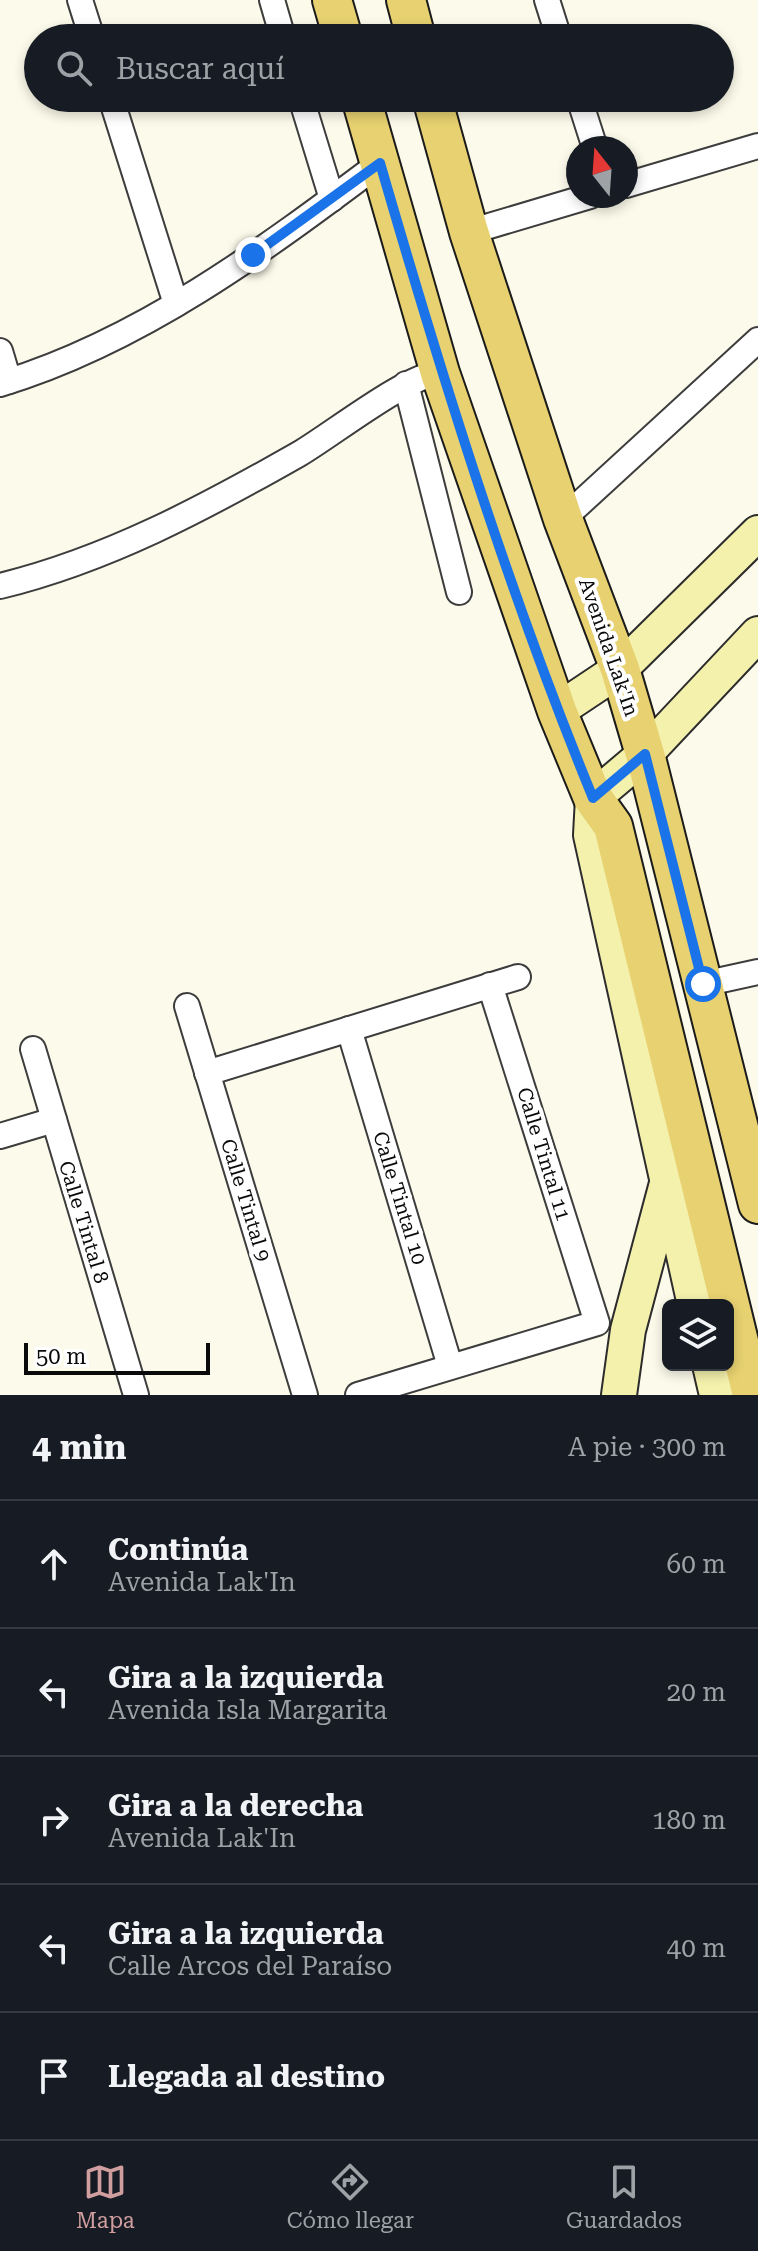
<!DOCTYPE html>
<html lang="es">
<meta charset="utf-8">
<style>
:root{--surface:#171b24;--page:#242831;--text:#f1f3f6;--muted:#9ea1a6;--line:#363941;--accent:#d09e9f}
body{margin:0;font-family:"Roboto Serif",serif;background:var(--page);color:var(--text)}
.controls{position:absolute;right:24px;bottom:24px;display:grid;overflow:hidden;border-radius:12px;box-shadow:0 4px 12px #0003}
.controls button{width:72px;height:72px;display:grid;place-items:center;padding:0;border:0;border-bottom:2px solid var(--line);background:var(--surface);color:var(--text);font:40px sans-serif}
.compass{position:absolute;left:566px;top:136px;width:72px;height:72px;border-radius:50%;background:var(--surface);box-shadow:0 4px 12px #0003;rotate:343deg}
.scale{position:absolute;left:24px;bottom:20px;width:186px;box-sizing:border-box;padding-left:8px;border:4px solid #0a0a0a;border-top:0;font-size:22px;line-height:28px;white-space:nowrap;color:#0a0a0a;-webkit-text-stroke:6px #fff;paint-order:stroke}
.stop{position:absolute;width:24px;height:24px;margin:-18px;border:6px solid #1a73e8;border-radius:50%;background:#fff}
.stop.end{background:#1a73e8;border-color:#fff;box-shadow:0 2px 8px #0008}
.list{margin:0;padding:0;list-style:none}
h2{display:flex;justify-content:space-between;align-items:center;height:104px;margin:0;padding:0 32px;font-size:34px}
h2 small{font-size:26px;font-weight:400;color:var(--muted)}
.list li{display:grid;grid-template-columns:52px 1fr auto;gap:24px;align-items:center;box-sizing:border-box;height:128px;padding:0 32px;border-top:2px solid var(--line)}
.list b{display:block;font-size:30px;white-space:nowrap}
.list p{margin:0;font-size:26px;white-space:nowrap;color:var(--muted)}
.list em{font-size:26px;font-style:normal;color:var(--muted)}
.icon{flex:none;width:44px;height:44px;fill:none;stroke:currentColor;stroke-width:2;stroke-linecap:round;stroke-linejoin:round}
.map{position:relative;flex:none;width:758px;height:1395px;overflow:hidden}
.search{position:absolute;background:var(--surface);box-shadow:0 4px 12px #0003;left:24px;right:24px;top:24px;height:88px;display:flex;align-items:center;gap:20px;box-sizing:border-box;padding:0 28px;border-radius:44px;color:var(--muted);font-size:30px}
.sheet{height:744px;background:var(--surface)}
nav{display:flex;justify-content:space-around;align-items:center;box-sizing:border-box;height:112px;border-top:2px solid var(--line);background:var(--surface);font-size:22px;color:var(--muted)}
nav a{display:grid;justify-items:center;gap:4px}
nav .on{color:var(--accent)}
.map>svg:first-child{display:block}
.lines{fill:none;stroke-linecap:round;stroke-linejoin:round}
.street-casing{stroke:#3d3d3d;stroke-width:28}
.secondary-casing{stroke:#2c2c2c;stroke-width:38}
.primary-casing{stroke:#1b1b1b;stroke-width:42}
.street{stroke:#fff;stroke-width:24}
.secondary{stroke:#f4f1ad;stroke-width:34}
.primary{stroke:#e7d170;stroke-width:38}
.route{stroke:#1a73e8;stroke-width:10}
.labels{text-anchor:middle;stroke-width:8;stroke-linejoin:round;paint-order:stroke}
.street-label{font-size:20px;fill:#0a0a0a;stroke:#fff}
</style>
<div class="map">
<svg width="758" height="1395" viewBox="0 0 758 1395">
<rect width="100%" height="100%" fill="#fcfaea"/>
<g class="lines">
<defs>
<g id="street">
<path d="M80,0L92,38"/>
<path d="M272,0L283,38"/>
<path d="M547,0L559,38"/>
<path d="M111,98L176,304"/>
<path d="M301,98L332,199"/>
<path d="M579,98L595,148"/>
<path d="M626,185L758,146"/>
<path d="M469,232L590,196"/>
<path d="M0,351L9,381"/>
<path d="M0,384C140,342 264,250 380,163"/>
<path d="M406,384L459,592"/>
<path d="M563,519L758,340"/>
<path d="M0,586C107,560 204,508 299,454C333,434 407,375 440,373"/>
<path d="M703,984L758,972"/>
<path d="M187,1006L305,1395"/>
<path d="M349,1029L450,1366"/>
<path d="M33,1049L136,1395"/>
<path d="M207,1073L518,977"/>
<path d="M0,1136L54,1120"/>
<path d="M358,1395L597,1323L490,985"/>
</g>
<g id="secondary">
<path d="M557,711L620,669L758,533"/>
<path d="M695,1305L591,835L593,798L645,754L758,634"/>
<path d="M710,1365L717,1395"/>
<path d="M619,1395L628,1330L666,1187"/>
</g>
<g id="primary">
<path d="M332,0L343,38"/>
<path d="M406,0L416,38"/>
<path d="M361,98L440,373L557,711L593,798L613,826L752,1395"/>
<path d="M432,98L469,232L563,519L620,669L645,754L758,1204"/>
</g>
</defs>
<use href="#street" class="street-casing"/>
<use href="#secondary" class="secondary-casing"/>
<use href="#primary" class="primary-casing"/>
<use href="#street" class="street"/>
<use href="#secondary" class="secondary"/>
<use href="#primary" class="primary"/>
</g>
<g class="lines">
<path class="route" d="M253,255L380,163C442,377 508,591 593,798L645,754L703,984"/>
</g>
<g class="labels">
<g class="street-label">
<text transform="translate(609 647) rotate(71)" y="7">Avenida Lak'In</text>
<text transform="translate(544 1154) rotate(73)" y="7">Calle Tintal 11</text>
<text transform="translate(400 1198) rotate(73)" y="7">Calle Tintal 10</text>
<text transform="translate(246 1200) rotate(73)" y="7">Calle Tintal 9</text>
<text transform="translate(84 1222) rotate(73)" y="7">Calle Tintal 8</text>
</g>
</g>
</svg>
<div class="controls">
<button><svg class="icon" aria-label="layers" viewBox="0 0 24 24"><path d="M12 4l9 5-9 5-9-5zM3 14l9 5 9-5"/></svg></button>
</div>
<svg class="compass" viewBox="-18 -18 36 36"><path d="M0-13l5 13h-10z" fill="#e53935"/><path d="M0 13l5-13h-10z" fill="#9ea1a6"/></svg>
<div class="scale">50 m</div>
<div class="stop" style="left:703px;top:984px"></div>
<div class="stop end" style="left:253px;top:255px"></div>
<div class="search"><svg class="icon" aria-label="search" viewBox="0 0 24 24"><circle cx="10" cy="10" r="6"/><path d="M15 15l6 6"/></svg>Buscar aquí</div>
</div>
<section class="sheet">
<h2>4 min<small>A pie · 300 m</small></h2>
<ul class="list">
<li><svg class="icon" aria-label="ahead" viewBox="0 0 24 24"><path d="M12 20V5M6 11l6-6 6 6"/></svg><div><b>Continúa</b><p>Avenida Lak'In</p></div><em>60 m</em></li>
<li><svg class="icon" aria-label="left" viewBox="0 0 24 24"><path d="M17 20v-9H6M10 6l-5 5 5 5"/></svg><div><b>Gira a la izquierda</b><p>Avenida Isla Margarita</p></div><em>20 m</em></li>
<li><svg class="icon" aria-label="right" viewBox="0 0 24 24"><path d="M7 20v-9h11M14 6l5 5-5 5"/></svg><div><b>Gira a la derecha</b><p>Avenida Lak'In</p></div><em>180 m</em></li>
<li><svg class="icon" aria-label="left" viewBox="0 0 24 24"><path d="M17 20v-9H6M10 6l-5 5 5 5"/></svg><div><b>Gira a la izquierda</b><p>Calle Arcos del Paraíso</p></div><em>40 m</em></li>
<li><svg class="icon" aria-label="arrive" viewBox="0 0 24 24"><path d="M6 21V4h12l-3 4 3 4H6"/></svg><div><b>Llegada al destino</b></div></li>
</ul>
</section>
<nav>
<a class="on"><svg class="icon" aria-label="map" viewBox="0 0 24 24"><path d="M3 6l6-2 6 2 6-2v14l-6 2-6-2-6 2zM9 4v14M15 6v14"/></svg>Mapa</a>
<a><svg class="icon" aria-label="directions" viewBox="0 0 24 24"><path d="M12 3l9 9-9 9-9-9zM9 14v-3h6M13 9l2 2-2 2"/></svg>Cómo llegar</a>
<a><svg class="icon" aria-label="saved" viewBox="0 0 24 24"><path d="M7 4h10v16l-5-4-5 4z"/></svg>Guardados</a>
</nav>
